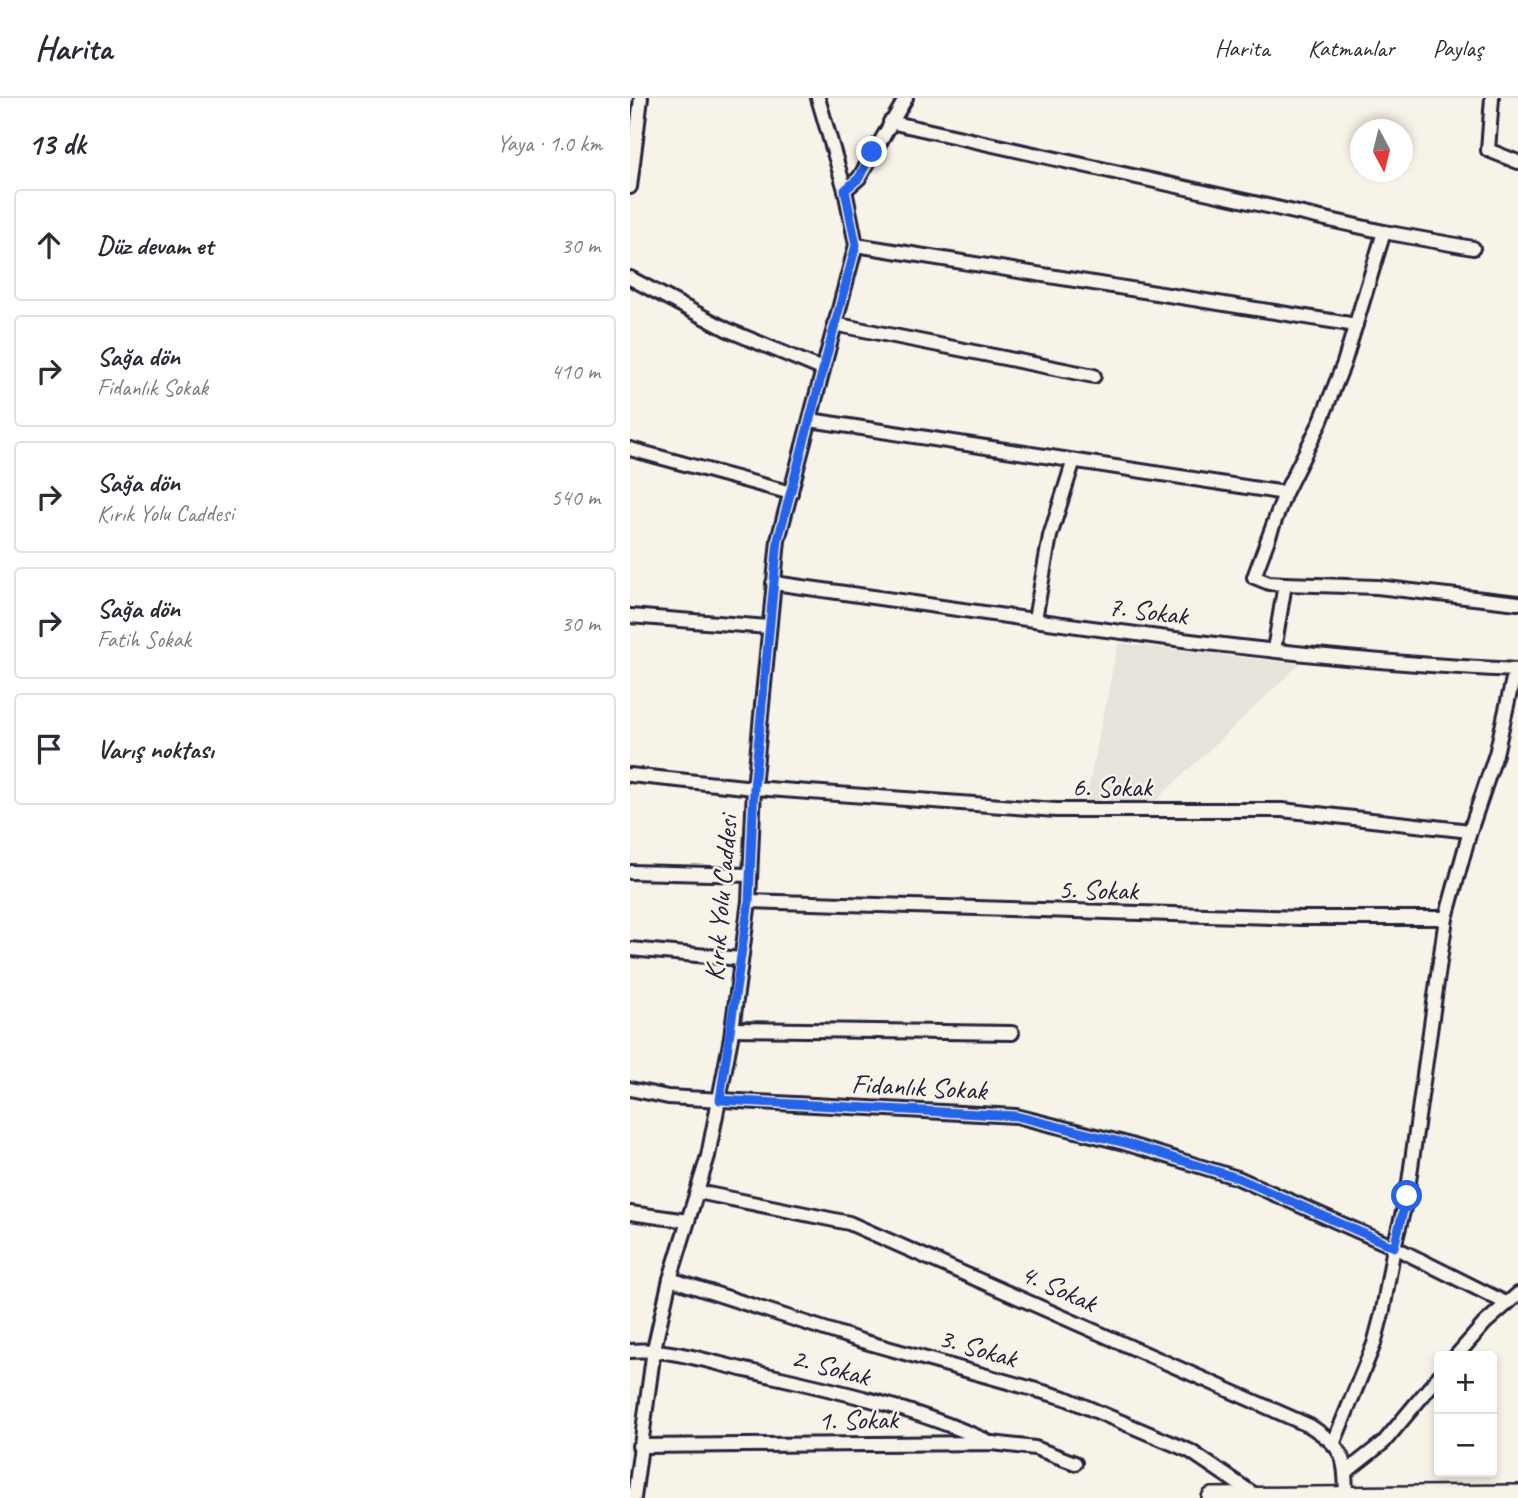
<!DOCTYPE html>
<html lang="tr">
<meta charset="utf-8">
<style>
:root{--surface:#fff;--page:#f2f2f3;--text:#2b2b33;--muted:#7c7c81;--line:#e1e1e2}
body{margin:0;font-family:Caveat,sans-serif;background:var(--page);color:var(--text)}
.controls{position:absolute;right:21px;bottom:21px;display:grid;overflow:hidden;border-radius:7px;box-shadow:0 4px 10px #0003}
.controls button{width:63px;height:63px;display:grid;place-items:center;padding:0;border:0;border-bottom:2px solid var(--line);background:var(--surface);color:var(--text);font:35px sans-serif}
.compass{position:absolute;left:720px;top:21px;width:63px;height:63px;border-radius:50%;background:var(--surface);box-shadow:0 4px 10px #0003;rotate:173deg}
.stop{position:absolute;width:21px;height:21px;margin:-16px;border:5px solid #2563eb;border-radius:50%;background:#fff}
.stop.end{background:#2563eb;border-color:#fff;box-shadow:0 2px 7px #0008}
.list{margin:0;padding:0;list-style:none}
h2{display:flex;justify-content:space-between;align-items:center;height:91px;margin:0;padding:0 28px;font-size:30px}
h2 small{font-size:23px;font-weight:400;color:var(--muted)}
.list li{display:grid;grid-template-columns:46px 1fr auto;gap:21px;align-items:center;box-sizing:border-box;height:112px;margin:0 14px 14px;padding:0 14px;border:2px solid var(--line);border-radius:7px}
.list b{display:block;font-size:26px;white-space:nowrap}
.list p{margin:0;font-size:23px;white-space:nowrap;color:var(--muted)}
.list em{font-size:23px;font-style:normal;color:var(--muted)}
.icon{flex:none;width:38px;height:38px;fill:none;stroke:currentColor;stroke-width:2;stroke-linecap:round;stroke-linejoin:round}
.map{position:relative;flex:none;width:888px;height:1400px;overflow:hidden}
header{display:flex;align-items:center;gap:42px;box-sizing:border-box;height:98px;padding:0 35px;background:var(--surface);border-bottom:2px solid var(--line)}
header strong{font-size:33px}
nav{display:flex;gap:38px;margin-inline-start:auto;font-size:24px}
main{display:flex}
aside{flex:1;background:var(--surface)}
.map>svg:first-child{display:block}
.built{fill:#e7e3db}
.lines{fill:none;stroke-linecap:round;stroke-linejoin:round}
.minor-casing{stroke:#22223b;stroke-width:18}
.highway-casing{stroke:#22223b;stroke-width:24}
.minor{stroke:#f7f3e8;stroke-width:12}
.highway{stroke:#f7f3e8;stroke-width:19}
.route{stroke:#2563eb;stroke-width:9}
.labels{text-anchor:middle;stroke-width:5;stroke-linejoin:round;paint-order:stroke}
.street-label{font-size:28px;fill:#22223b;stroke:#f7f3e8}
</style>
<header>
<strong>Harita</strong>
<nav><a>Harita</a><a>Katmanlar</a><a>Paylaş</a></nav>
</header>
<main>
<aside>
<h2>13 dk<small>Yaya · 1.0 km</small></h2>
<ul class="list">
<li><svg class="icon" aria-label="ahead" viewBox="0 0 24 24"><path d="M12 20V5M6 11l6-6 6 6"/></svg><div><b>Düz devam et</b></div><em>30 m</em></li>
<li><svg class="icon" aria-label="right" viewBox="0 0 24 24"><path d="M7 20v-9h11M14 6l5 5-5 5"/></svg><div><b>Sağa dön</b><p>Fidanlık Sokak</p></div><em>410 m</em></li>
<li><svg class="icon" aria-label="right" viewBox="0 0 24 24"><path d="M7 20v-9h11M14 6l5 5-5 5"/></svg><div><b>Sağa dön</b><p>Kırık Yolu Caddesi</p></div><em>540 m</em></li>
<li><svg class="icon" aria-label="right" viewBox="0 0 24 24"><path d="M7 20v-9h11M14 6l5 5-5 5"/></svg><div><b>Sağa dön</b><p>Fatih Sokak</p></div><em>30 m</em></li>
<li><svg class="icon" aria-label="arrive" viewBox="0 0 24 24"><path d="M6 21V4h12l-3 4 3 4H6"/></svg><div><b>Varış noktası</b></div></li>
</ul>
</aside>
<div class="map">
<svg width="888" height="1400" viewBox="0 0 888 1400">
<rect width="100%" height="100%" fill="#f7f3e8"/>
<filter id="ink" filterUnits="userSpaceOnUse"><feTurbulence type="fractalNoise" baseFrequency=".0143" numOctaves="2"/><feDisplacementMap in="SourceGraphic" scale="14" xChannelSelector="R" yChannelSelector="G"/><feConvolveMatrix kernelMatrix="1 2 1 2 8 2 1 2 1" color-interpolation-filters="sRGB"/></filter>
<g filter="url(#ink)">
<path class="built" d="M488,545L670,566L523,705L456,703Z"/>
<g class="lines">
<defs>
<g id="minor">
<path d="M862,0L858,52L888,64"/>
<path d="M260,24L754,134L843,150"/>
<path d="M0,89L11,0"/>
<path d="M215,92L229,80L276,0"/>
<path d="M226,147L726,227"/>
<path d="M0,180L98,232L192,271"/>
<path d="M204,226L464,278"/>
<path d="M180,322L655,395"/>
<path d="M0,351L161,395"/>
<path d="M143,485C391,519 638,561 888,572"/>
<path d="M655,486L747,489L888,505"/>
<path d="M0,518L138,529"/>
<path d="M405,521L420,438L443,365"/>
<path d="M644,552L655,486L639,485L624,479L655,395L690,325L714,265L754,134"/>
<path d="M0,677L124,690L426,712H652L840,733"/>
<path d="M0,774L120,777"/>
<path d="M119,803L672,820H816"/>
<path d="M0,851L111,861"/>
<path d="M102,931L382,935"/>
<path d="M0,991L38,999L386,1018L494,1045L608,1080L764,1149L876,1205"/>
<path d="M68,1094L219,1125L680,1328C714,1350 715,1358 716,1398"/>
<path d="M0,1115L58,1123"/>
<path d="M40,1181L232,1243L435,1300L560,1353L628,1399"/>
<path d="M0,1253C39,1250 77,1263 115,1272C196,1290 280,1308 355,1342"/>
<path d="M826,1258L855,1225L888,1196"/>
<path d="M704,1344L744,1246L753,1212L764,1149L777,1098L816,820L840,733L866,656L885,572"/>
<path d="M9,1348L362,1345L405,1350L445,1365"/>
<path d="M716,1374L754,1344L809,1278"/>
<path d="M4,1400L24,1251L40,1181L78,1058L101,940L119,803L124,690L148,442L226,147L215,92L188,0"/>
</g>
<path id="highway" d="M582,1400L888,1397"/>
</defs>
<use href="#minor" class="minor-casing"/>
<use href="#highway" class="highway-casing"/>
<use href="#minor" class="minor"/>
<use href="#highway" class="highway"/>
</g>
</g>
<g class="lines" filter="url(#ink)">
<path class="route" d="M242,54L229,80L215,92L226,147L148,442L124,690L119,803L90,1002L386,1018L495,1045L608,1080L764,1149L777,1098"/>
</g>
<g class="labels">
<g class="street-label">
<text transform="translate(518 512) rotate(7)" y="10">7. Sokak</text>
<text x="482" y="698">6. Sokak</text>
<text transform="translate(468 791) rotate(1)" y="10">5. Sokak</text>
<text transform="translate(90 800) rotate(-85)" y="10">Kırık Yolu Caddesi</text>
<text transform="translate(289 988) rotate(3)" y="10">Fidanlık Sokak</text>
<text transform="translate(429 1189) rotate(24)" y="10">4. Sokak</text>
<text transform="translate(348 1249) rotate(16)" y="10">3. Sokak</text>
<text transform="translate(201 1268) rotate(15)" y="10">2. Sokak</text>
<text transform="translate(228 1321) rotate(-1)" y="10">1. Sokak</text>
</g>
</g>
</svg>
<div class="controls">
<button>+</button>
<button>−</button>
</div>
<svg class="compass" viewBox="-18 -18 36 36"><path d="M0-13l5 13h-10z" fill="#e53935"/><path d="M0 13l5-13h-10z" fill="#7c7c81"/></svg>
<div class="stop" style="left:777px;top:1098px"></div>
<div class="stop end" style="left:242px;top:54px"></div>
</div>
</main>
